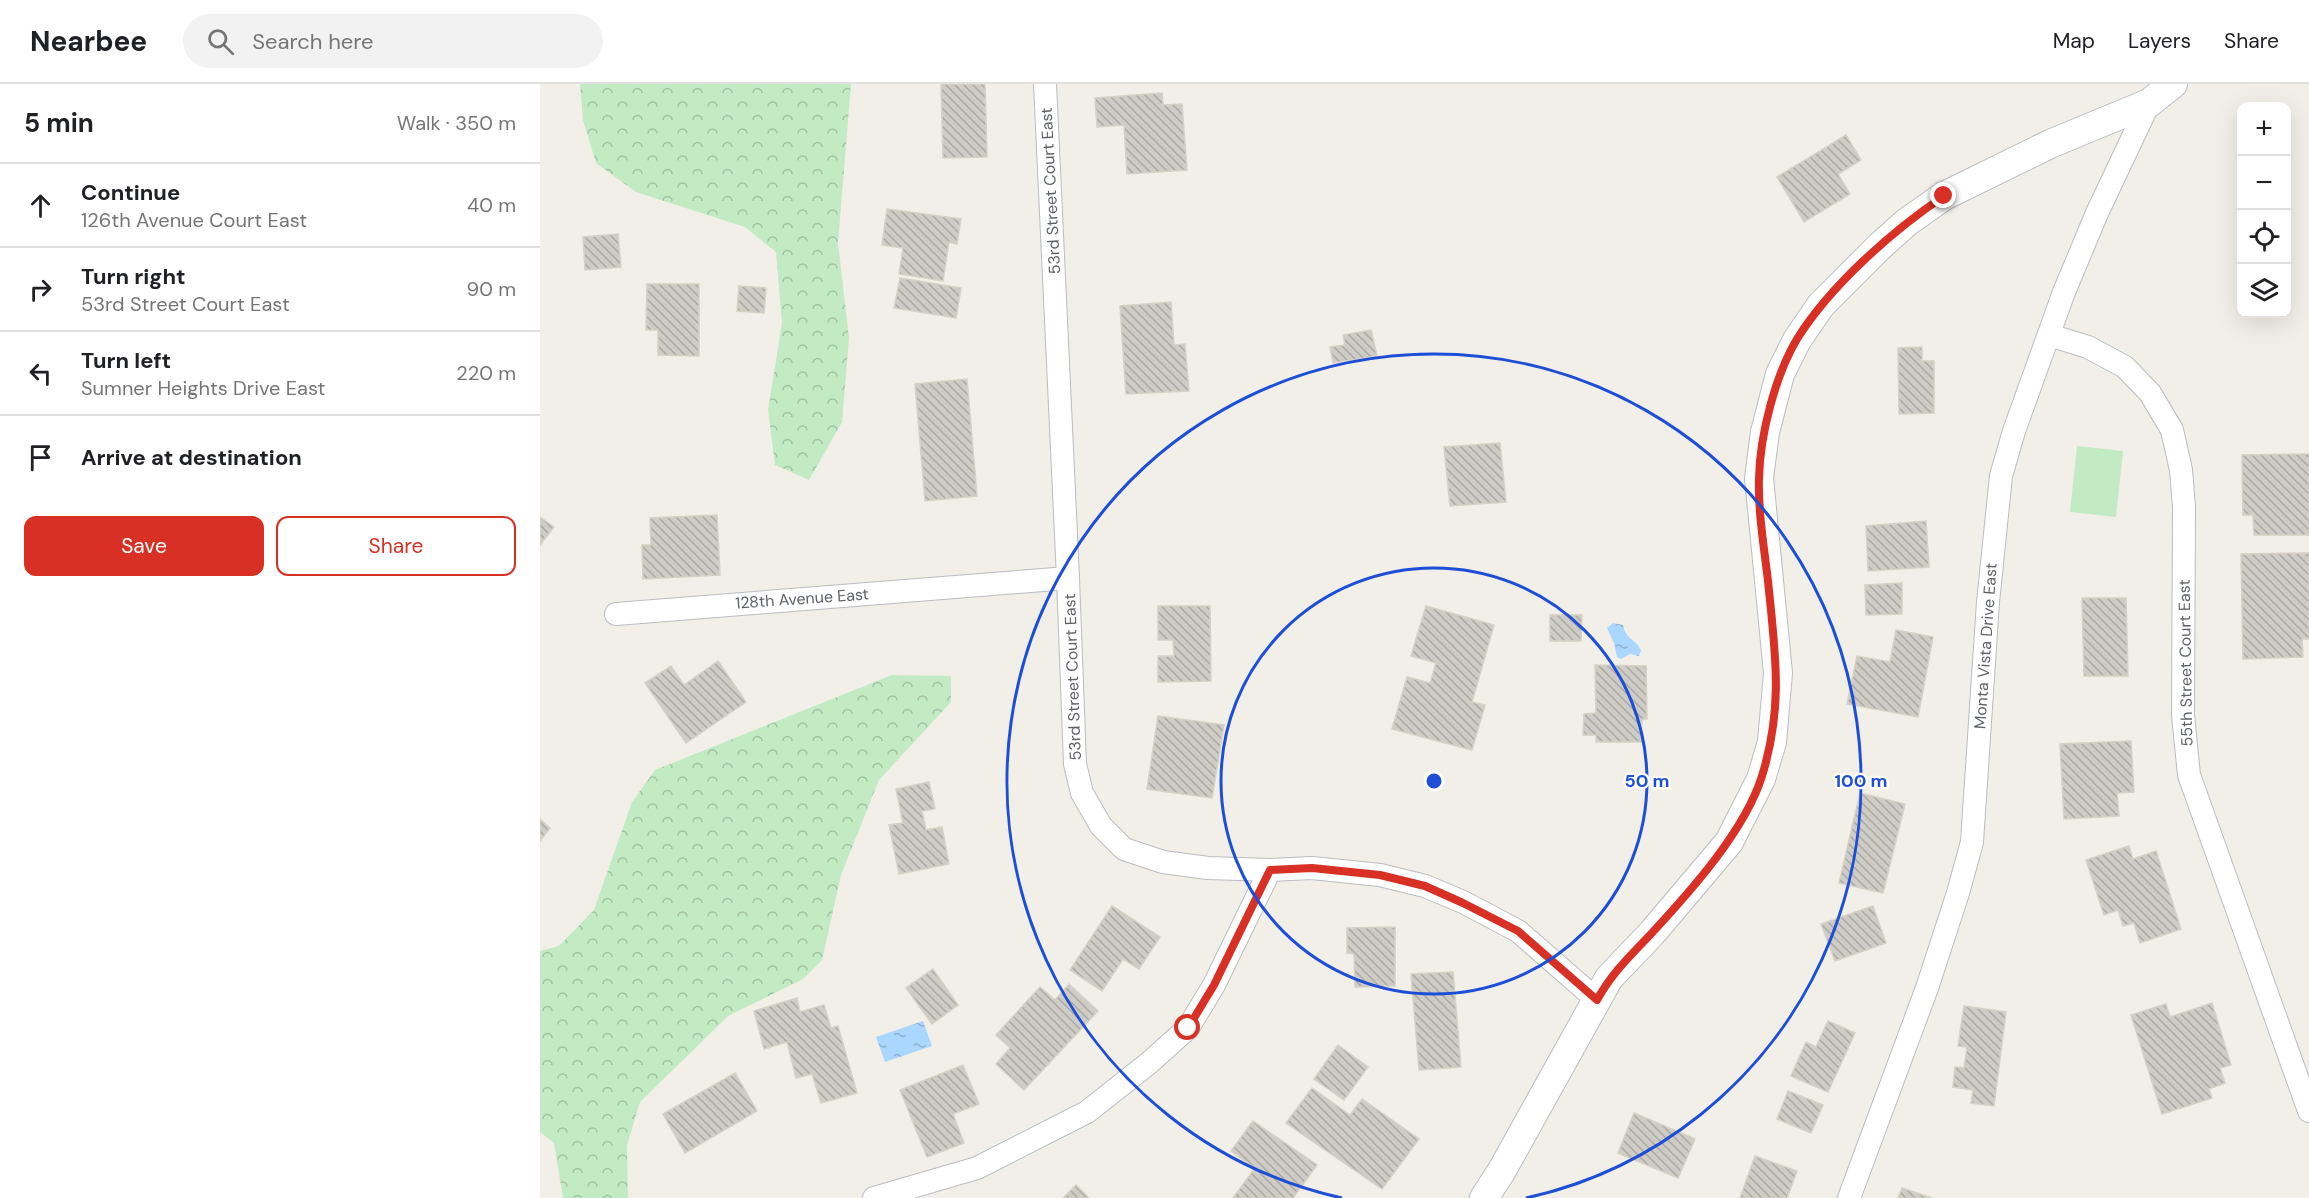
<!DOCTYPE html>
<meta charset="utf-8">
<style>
:root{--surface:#fff;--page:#f2f2f2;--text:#202124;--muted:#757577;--line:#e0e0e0;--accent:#d93025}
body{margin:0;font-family:"DM Sans",sans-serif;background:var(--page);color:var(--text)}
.controls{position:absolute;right:18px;top:18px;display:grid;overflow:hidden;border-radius:12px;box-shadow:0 6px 24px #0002}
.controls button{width:54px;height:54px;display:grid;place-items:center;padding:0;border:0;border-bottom:2px solid var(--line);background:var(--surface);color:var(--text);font:30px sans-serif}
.stop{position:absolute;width:18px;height:18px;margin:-14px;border:4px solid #d93025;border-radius:50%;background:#fff}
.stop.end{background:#d93025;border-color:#fff;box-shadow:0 2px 6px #0008}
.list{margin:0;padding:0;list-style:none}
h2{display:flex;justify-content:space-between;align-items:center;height:78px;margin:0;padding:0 24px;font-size:26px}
h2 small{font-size:20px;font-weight:400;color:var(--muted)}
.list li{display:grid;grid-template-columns:39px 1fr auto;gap:18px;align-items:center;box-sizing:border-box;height:84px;padding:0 24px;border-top:2px solid var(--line)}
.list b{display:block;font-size:22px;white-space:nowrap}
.list p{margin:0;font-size:20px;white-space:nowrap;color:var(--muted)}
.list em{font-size:20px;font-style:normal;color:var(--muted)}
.actions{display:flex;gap:12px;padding:18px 24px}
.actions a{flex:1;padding:14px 0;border:2px solid var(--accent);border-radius:12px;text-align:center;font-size:21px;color:var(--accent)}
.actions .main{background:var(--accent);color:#fff}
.icon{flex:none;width:33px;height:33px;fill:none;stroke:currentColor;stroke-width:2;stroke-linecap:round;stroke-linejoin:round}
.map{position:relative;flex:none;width:1769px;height:1114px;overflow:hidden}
header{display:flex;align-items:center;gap:36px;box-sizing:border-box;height:84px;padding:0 30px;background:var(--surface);border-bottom:2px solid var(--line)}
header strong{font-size:28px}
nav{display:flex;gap:33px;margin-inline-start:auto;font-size:21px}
.search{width:420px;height:54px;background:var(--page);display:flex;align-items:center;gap:15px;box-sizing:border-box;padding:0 21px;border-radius:33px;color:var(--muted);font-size:22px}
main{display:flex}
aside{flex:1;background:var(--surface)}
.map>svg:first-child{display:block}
.forest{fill:url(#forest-crowns)}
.garden{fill:#c2eac3}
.water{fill:url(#water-ripples)}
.building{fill:url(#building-back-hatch);stroke:#d6d1c4;stroke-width:1.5}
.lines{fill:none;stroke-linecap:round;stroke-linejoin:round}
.minor-casing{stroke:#b9bcc1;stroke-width:24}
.tertiary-casing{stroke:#b9bcc1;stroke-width:30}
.minor{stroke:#fff;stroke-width:22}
.tertiary{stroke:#fff;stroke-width:28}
.route{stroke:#d93025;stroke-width:8}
.ring{fill:none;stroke:#1d4ed8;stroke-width:3}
.labels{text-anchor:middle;stroke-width:4.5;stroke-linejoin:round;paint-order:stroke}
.street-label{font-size:16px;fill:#5e6268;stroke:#fff}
.centre{fill:#1d4ed8;stroke:#fff;stroke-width:3}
.ring-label{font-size:18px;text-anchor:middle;font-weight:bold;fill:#1d4ed8;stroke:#fff;stroke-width:4.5;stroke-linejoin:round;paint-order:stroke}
</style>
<header>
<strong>Nearbee</strong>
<div class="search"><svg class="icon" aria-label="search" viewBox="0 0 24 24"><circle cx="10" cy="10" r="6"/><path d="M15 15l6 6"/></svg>Search here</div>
<nav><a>Map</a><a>Layers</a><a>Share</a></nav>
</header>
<main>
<aside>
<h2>5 min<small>Walk · 350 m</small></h2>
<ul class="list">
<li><svg class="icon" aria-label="ahead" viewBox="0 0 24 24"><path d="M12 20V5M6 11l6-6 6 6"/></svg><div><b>Continue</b><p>126th Avenue Court East</p></div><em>40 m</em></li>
<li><svg class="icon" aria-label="right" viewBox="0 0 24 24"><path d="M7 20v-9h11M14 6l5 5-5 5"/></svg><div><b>Turn right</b><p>53rd Street Court East</p></div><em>90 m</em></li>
<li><svg class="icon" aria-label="left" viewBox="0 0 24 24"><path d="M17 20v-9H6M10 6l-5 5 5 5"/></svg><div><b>Turn left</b><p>Sumner Heights Drive East</p></div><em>220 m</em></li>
<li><svg class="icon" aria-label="arrive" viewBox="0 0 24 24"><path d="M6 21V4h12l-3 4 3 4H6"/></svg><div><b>Arrive at destination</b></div></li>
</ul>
<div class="actions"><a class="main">Save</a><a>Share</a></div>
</aside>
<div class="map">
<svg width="1769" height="1114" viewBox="0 0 1769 1114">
<defs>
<pattern id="forest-crowns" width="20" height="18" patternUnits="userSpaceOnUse" patternTransform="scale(1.5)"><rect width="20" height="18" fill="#c2eac3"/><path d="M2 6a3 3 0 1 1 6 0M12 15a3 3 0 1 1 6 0" fill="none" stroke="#a1c1a2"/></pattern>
<pattern id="water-ripples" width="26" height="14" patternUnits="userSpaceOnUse" patternTransform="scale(1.5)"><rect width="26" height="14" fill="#a9d7ff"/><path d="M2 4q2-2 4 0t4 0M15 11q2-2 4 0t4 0" fill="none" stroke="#8db2d2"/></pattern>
<pattern id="building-back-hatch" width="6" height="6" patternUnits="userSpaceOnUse" patternTransform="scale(1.5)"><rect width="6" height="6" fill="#ceccc5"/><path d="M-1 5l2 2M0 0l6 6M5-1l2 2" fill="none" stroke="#aaa9a4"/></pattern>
</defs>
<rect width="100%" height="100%" fill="#f1efe7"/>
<g class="forest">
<path d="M40,0H311L298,159L309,254L302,338L269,396L235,381L228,326L242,239L236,168L205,143L96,108L56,79L43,36Z"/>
<path d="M352,591L411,592V618L339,696L301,791L282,876L263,895L188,932L100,1018L87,1061L88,1114H23L14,1059L0,1048V867L19,862L54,826L92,718L115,686Z"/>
</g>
<path class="garden" d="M1537,362L1583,367L1576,433L1530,428Z"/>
<g class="water">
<path d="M1073,539L1083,541C1086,556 1095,554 1101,566L1099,572L1090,570L1081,575L1077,573L1074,559L1067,544Z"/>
<path d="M383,937L392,962L345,978L336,953Z"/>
</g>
<g class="building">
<path d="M401,0H445L447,73L403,74Z"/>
<path d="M622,9L623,21L642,20L647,86L587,90L584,41L557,43L555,14Z"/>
<path d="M1306,51L1321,76L1298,90L1310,110L1264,138L1237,93Z"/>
<path d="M347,125L421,135L417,160L409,158L403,197L359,190L363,164L342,161Z"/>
<path d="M78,150L81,183L45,186L43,153Z"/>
<path d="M360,194L421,204L416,234L354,224Z"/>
<path d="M107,200H159V272L118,271V246H106Z"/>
<path d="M199,202L226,204L224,229L197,227Z"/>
<path d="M631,218L634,261L645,260L649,307L586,310L580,222Z"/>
<path d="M831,246L837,272L793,279L790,263L805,261L803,251Z"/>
<path d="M1382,263V277H1394V329L1359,330L1358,264Z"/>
<path d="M427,295L437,412L385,417L375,300Z"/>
<path d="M960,359L966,418L910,422L904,363Z"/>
<path d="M1769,370V451H1714L1713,431H1703L1702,371Z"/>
<path d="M177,431L180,491L103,495L102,461H111L110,434Z"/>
<path d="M0,433L14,443L0,461Z"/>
<path d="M1386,437L1389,483L1328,487L1326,442Z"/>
<path d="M1769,469V555H1762L1763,573L1703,575L1701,470Z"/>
<path d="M1362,499V530L1326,531L1325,501Z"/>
<path d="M1542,514H1586L1588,592H1544Z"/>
<path d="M618,522H670L671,597L618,598V572H634L633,556H618Z"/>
<path d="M886,522L954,541L932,618L945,621L932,666L852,645L867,593L890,599L896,579L871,572Z"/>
<path d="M1010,531H1042L1041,557H1010Z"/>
<path d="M1356,546L1393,553L1378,633L1307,620L1317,572L1350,578Z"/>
<path d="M178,577L206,618L146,659L105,599L131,582L144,601Z"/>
<path d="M1055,581L1106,582L1107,635H1102L1101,658H1056V651H1043L1044,630L1056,629Z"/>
<path d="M618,632L684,641L672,714L607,705Z"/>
<path d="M1591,657L1594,708L1577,709L1579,732L1524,735L1520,660Z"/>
<path d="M389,698L395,725L382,727L386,746L402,743L409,780L359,790L349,741L363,739L356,705Z"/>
<path d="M1320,709L1365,720L1343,809L1299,799Z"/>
<path d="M0,735L10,744L0,757Z"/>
<path d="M1589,762L1593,775L1616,767L1641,845L1600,859L1594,839L1583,842L1578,826L1564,831L1546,776Z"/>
<path d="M572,822L620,853L599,885L583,875L562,907L530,886Z"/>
<path d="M1333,822L1346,859L1295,877L1281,840Z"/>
<path d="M855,843V902L815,903L814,870L807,869V844Z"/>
<path d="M393,885L418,921L392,940L366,904Z"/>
<path d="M913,888L921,983L879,986L871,890Z"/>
<path d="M529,900L558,927L484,1006L456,980L470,964L456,951L500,903L515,916Z"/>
<path d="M257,914L260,928L284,921L291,944L298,942L317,1009L281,1019L272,990L256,994L247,958L224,965L214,927Z"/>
<path d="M1672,919L1691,981L1680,984L1685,999L1669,1005L1672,1014L1622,1030L1591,931L1626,920L1630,933Z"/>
<path d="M1424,922L1466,928L1454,1022L1431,1019L1433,1006L1413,1003L1415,983L1424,984L1427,963L1418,962Z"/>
<path d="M1288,937L1315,949L1288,1008L1251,992L1266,958L1276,963Z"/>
<path d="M798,961L828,983L804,1016L774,995Z"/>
<path d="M423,981L439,1020L413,1030L424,1059L387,1073L360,1006Z"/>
<path d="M195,989L217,1027L145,1069L123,1030Z"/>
<path d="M772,1004L810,1031L822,1015L879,1055L842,1105L746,1039Z"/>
<path d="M1248,1007L1283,1021L1271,1049L1237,1035Z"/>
<path d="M1094,1029L1155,1055L1138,1094L1078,1069Z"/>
<path d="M713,1037L777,1081L753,1114H693L715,1084L691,1067Z"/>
<path d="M1215,1072L1257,1087L1247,1114H1200Z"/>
<path d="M536,1101L549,1114H523Z"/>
<path d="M1362,1104L1392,1114H1358Z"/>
</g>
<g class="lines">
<defs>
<g id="minor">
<path d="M505,0L528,494L535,680L542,709L561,742L584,765L623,778L668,784L730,786L772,784L840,791L885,802L923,818L978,847L1057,916"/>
<path d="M1509,251L1548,263L1585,283L1610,309L1632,346L1641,386L1644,423L1643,631L1649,691L1769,1027"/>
<path d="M76,530L528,494"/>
<path d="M334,1114L437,1084L547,1028L609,979L648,944L674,901L730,786"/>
<path d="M1309,1114L1387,904L1418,809L1432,758L1448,518L1461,392L1474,347L1524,208L1557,129L1609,19"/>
</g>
<path id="tertiary" d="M944,1114L961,1088L1069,894L1112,849L1189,758L1221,695L1232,658L1238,589L1219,394L1225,348L1240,290L1257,256L1281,221L1339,163L1367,138L1404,112L1510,60L1609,19L1633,0"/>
</defs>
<use href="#minor" class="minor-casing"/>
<use href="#tertiary" class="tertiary-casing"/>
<use href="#minor" class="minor"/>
<use href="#tertiary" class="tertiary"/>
</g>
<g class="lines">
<path class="route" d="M648,944L674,901L730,786L772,784L840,791L885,802L923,819L978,847L1057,916C1072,889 1089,873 1110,851C1149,809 1205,747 1222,692C1244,621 1235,568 1228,497C1224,463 1218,428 1219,394C1220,351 1235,292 1257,255C1290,202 1352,147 1404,112"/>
</g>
<g class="ring">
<circle cx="894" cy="697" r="213"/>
<path d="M802 1114A427 427 0 1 1 986 1114"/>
</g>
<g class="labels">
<g class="street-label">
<text transform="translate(510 107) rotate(-93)" y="6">53rd Street Court East</text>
<text transform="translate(262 514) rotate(-4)" y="6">128th Avenue East</text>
<text transform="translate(1445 562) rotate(-86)" y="6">Monta Vista Drive East</text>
<text transform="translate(1645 579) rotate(-91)" y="6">55th Street Court East</text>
<text transform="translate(532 593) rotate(-92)" y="6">53rd Street Court East</text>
</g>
</g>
<circle cx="894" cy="697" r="9" class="centre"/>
<g class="ring-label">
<text x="1107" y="703">50 m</text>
<text x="1321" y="703">100 m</text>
</g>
</svg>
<div class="controls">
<button>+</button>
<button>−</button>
<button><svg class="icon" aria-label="locate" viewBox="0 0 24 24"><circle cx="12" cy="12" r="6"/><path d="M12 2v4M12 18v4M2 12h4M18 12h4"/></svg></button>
<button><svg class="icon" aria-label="layers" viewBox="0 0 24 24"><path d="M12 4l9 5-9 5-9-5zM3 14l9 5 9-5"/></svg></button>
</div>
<div class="stop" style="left:648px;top:944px"></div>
<div class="stop end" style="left:1404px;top:112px"></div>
</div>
</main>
